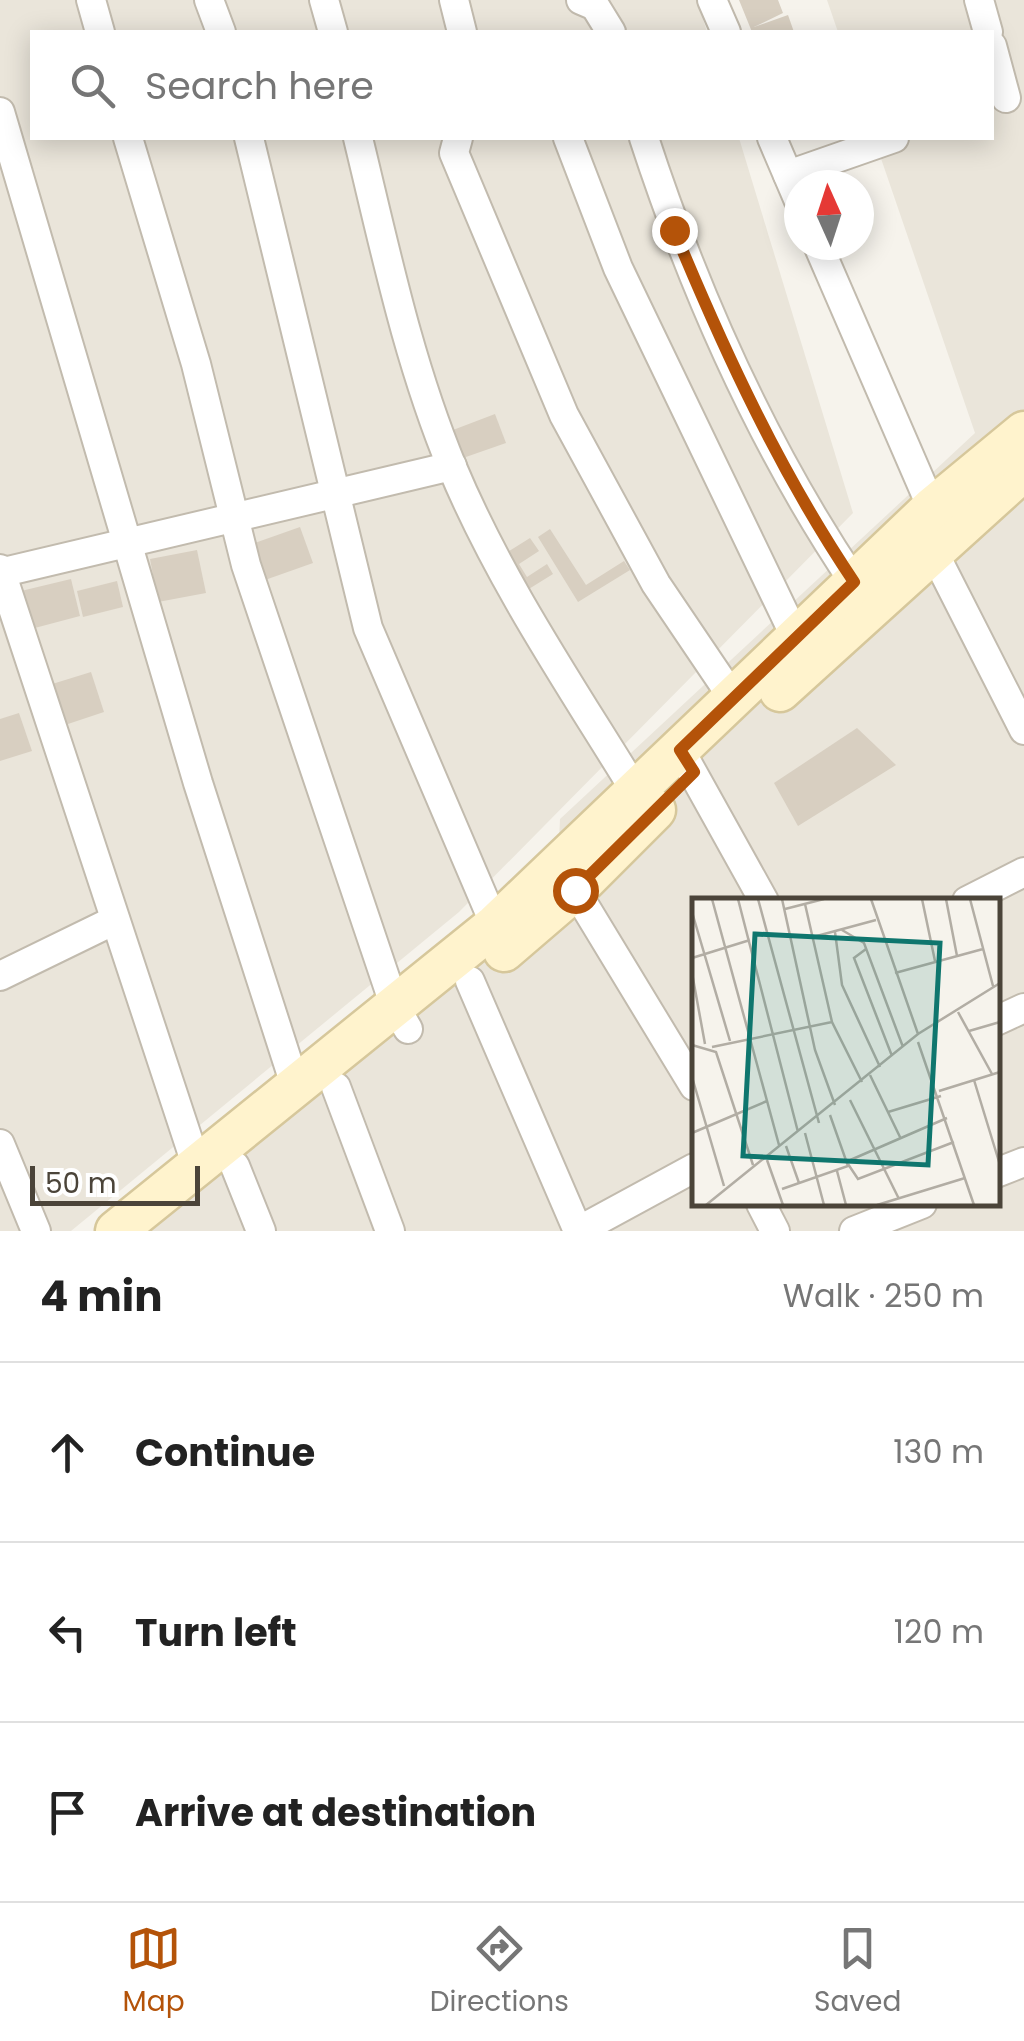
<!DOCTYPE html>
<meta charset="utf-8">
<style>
:root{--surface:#fff;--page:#f6f6f6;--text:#222;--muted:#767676;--line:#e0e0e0;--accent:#b45309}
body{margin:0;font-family:Poppins,sans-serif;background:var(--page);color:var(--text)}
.compass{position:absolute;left:784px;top:170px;width:90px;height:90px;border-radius:50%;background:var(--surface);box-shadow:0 5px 25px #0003;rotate:357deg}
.scale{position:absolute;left:30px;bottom:25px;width:170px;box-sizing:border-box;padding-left:10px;border:5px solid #4b4439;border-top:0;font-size:28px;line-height:35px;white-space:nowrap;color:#4b4439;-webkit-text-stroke:8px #fff;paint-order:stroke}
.stop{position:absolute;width:30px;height:30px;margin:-22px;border:8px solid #b45309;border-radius:50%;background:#fff}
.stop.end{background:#b45309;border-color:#fff;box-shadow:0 2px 10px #0008}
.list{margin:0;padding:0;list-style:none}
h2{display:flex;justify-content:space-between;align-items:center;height:130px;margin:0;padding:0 40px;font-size:42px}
h2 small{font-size:32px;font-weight:400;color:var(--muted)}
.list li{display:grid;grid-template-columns:65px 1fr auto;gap:30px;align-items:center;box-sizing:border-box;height:180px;padding:0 40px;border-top:2px solid var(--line)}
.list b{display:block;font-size:38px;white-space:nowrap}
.list em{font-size:32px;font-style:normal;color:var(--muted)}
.icon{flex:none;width:55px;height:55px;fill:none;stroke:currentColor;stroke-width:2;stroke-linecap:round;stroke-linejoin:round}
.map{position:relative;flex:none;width:1024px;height:1231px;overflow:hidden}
.search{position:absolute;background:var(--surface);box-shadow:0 5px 25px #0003;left:30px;right:30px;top:30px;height:110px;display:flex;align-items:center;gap:25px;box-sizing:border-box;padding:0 35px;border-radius:0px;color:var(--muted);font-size:38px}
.sheet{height:670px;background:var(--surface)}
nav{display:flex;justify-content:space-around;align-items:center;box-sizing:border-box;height:140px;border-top:2px solid var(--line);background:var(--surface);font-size:28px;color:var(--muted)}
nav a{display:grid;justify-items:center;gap:5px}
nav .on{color:var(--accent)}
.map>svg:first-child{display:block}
.residential{fill:#eae5da;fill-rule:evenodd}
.building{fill:#d8cfc1}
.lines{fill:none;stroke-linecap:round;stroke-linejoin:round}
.street-casing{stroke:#c2bbae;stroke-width:32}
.secondary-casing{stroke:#d6c79b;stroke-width:45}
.street{stroke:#fff;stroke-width:28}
.secondary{stroke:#fff3cd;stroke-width:40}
.route{stroke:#b45309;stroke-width:12}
.inset-road{fill:none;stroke:#b2ada4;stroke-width:2.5}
.view{fill:#0f766e;fill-opacity:0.15;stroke:#0f766e;stroke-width:5}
.inset-edge{fill:none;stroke:#4b4439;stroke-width:5}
</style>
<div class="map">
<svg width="1024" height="1231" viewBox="0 0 1024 1231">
<rect width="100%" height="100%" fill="#f6f3ec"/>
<g class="residential">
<path d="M0,0H697L707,32H32V138H739L853,513L459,912L71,1231H0Z"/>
<path d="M827,0H1024V1231H151L207,1178L557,883L560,819L975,433L874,138H992V32H838ZM694,901H996V1204H694Z"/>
</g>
<g class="building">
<path d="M739,0H778L783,13L754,27L788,15L794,32H752Z"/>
<path d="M495,414L506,443L463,458L453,430Z"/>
<path d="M300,527L313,563L265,580L252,544Z"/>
<path d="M550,529L586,585L624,561L630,570L578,602L538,537Z"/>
<path d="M530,538L539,551L519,564L527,577L547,564L553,574L524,592L501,556Z"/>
<path d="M197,550L206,593L158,602L150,559Z"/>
<path d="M71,579L80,616L31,629L21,591Z"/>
<path d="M117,581L123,607L83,617L77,591Z"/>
<path d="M91,672L104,712L62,726L49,685Z"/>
<path d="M19,713L32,751L0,761V719Z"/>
<path d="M857,728L896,765L798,826L774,783Z"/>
</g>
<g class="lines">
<defs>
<g id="street">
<path d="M91,0L100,32"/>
<path d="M209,0L221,32"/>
<path d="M324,0L333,32"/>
<path d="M454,0L462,32"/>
<path d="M581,0L595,6L611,32"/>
<path d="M712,0L726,32"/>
<path d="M979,0L988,32"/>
<path d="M992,46L1006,98"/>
<path d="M0,112L198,783L296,1088"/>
<path d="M128,138L196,364L246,565L395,1007L408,1029"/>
<path d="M249,138L368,628L495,925"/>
<path d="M358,138C385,249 408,361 452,467C500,582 571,686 636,792"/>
<path d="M458,138L454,153L564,415L656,584L733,698"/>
<path d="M568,138L618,268L796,638"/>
<path d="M644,138C695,294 762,445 854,582"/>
<path d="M772,138L799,201"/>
<path d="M788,175L894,138"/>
<path d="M818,245L932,508"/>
<path d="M932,549L1024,730"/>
<path d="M0,569L197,1167"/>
<path d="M0,573L452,466"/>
<path d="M680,750L764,901"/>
<path d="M575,890L694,1086"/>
<path d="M967,901L1024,872"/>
<path d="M0,976L115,920"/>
<path d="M470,981L578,1231"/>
<path d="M996,1021L1024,1008"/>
<path d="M336,1087L390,1231"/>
<path d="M0,1144L36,1231"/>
<path d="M235,1166L261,1231"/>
<path d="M996,1173L1024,1162"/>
<path d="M761,1204L775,1231"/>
<path d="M578,1231L694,1168"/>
<path d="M854,1231L922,1204"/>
</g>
<g id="secondary">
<path d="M780,691L1024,470"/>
<path d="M504,951L575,890L655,810"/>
<path d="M116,1231L495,925L932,508L1024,432"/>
</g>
</defs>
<use href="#street" class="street-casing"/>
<use href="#secondary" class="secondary-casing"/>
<use href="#street" class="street"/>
<use href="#secondary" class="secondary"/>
</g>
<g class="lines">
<path class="route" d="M575,890L694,772L680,750L854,582C780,472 725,353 674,230"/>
</g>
<g transform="translate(692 898)">
<rect width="308" height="308" fill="#f6f3ec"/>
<path class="inset-road" d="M20,1L87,247M46,1L106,234M66,1L127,225M90,1L123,152L143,207M179,1L226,136M230,1L243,63M254,1L265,58M278,1L301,88M113,6L140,124L170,184M93,11L132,1M0,14L38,143M150,32L172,45L211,149M143,34L150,87L188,169M121,39L184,22M174,51L162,60L200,158M0,60L58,42M0,75L13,146M203,75L291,51M266,114L300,176M277,133L308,124M226,144L282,307M0,147L24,154L61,267M20,149L140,124M178,177L208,239M0,179L32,288M282,182L308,267M247,193L308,174M158,202L207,301M196,214L249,198M0,235L75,203M113,235L132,307M94,248L107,285M75,262L91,307M156,263L255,220M156,266L166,281L262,244M145,273L154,307M90,291L156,268L138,217M14,307L226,136L308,85M185,307L273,280"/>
<path class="view" d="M63,36L248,45L236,267L51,258Z"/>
<rect width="308" height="308" class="inset-edge"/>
</g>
</svg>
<svg class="compass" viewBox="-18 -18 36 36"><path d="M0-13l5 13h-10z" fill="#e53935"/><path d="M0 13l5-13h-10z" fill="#767676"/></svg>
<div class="scale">50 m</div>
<div class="stop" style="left:575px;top:890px"></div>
<div class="stop end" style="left:674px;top:230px"></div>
<div class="search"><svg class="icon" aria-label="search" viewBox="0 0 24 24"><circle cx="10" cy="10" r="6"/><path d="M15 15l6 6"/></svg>Search here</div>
</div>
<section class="sheet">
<h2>4 min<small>Walk · 250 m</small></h2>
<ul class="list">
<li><svg class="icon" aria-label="ahead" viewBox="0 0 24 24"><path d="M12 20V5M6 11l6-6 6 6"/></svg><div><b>Continue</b></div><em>130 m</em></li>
<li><svg class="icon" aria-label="left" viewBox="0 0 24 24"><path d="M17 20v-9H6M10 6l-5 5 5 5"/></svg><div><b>Turn left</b></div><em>120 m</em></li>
<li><svg class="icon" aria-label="arrive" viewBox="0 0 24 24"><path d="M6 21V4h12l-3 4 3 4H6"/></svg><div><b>Arrive at destination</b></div></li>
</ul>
</section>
<nav>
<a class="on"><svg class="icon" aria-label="map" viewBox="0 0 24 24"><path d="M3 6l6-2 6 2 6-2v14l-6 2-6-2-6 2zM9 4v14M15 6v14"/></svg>Map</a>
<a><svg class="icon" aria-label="directions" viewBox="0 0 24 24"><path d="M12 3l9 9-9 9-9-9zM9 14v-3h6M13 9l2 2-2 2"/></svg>Directions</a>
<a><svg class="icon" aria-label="saved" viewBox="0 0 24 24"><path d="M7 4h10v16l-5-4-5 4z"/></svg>Saved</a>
</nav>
